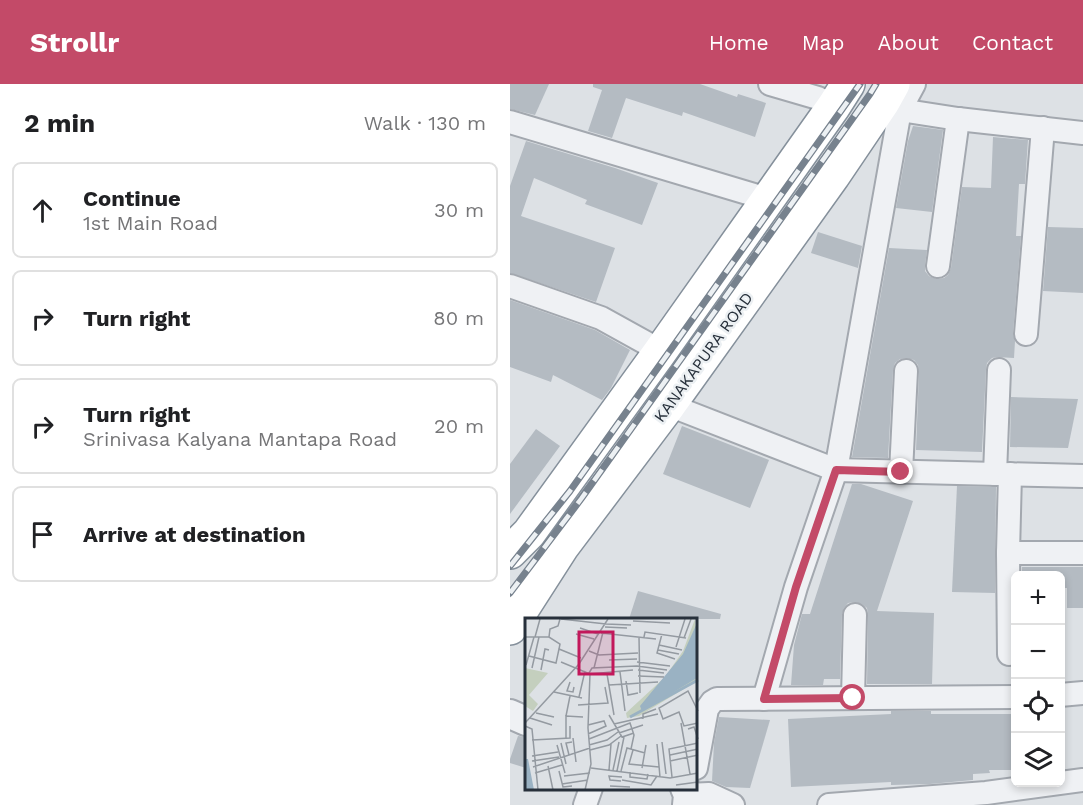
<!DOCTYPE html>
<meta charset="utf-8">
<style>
:root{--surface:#fff;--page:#f6f6f6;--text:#202124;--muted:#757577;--line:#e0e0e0;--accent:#c34a68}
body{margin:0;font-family:"Work Sans",sans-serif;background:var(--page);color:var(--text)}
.controls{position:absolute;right:18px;bottom:18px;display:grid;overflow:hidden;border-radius:9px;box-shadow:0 3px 9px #0003}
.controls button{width:54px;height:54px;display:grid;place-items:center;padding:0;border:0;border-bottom:2px solid var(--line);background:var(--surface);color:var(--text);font:30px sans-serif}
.stop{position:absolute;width:18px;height:18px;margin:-14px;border:4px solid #c34a68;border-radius:50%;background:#fff}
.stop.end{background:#c34a68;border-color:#fff;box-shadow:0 2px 6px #0008}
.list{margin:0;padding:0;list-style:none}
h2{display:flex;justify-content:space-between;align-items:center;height:78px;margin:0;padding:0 24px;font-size:26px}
h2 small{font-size:20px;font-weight:400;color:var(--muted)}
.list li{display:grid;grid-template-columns:39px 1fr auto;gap:18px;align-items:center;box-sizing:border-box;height:96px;margin:0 12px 12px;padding:0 12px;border:2px solid var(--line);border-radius:9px}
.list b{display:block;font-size:22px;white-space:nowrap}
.list p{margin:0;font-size:20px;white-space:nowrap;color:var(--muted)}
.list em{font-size:20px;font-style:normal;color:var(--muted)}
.icon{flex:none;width:33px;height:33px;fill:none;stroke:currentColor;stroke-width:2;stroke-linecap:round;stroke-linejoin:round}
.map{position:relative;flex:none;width:573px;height:721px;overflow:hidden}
header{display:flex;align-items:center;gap:36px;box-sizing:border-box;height:84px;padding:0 30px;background:var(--accent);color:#fff}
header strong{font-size:28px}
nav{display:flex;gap:33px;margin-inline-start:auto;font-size:21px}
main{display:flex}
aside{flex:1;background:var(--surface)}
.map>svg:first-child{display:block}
.building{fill:#b4bbc2}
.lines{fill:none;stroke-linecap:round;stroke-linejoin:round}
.minor-casing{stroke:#a3a8af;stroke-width:26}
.tertiary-casing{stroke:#a3a8af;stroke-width:32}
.trunk-casing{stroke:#85909b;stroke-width:36}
.minor{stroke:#eff1f4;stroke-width:22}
.tertiary{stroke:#eff1f4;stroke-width:28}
.trunk{stroke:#fff;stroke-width:33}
.rail-casing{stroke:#77828e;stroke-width:7}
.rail{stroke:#ecf0f3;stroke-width:4.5;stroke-dasharray:14;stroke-linecap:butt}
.route{stroke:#c34a68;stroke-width:8}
.labels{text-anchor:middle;stroke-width:5;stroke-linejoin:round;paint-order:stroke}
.street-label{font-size:16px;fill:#27303b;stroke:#ecf0f3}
.inset-river{fill:none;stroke:#9ab2c3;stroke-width:3}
.inset-road{fill:none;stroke:#949aa1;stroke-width:1.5}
.view{fill:#c2185b;fill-opacity:0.15;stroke:#c2185b;stroke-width:3}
.inset-edge{fill:none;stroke:#27303b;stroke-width:3}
</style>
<header>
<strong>Strollr</strong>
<nav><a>Home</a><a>Map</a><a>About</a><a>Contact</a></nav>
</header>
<main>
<aside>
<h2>2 min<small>Walk · 130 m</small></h2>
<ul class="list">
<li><svg class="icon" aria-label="ahead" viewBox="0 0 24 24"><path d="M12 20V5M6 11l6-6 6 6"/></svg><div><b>Continue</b><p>1st Main Road</p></div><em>30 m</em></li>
<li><svg class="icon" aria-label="right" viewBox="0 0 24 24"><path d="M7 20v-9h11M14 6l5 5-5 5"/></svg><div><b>Turn right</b></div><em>80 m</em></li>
<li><svg class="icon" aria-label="right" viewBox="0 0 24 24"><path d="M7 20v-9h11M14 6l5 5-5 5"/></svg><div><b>Turn right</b><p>Srinivasa Kalyana Mantapa Road</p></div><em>20 m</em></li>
<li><svg class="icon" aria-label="arrive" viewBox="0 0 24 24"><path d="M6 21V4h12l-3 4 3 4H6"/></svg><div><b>Arrive at destination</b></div></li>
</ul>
</aside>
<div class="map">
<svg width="573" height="721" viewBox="0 0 573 721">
<rect width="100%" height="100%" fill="#dde1e5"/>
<g class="building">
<path d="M0,0H39L25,31L0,25Z"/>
<path d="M83,0H190L227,13L228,10L256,19L245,53L173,28L172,32L116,14L102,54L78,47L92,6L83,3Z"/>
<path d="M403,42L433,46L422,128L386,124L398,57Z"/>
<path d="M483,53L518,56L515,100H509L506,152H511L503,249L505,257L504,274L487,273L482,274L477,279L476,285L472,368L406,366L409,287L408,281L404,276L396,274L390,275L385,279L383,286L378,374L342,373L379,164L417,166L415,181V187L419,192L427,195L434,194L438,191L441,184L452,103L481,104Z"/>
<path d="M16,57L105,84L148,99L132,141L75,120L77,116L24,94L11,132L105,164L86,218L0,189V102Z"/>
<path d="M538,143L573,144V209L533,207Z"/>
<path d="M308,148L352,162L348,184L301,169Z"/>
<path d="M0,216L85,246L120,266L101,304L92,316L43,291L41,298L0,283Z"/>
<path d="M501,313L568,315L558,364L500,363Z"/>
<path d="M172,342L259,376L240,424L153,390Z"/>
<path d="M26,345L50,362L0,430V380Z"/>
<path d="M342,400H351L403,417L367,527L424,529L422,600H357L358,531L357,524L352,520L345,518L338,519L334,524L332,530L330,595H314L313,601H281L284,561L292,530H300Z"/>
<path d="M447,402L486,403L485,509L442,508Z"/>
<path d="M512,483H573V524H557V504H550V492H512Z"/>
<path d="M128,507L211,530L210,535H119Z"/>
<path d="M381,627H421V630H506V686H479L480,689L463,690V696L420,700L381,701V698L281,703L278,635L381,630Z"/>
<path d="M209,633L260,636L240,704L216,703L202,697L204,659Z"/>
<path d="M8,652L16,653V684L0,679V675Z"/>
</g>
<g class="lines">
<defs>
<g id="minor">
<path d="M260,0L308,14L324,22"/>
<path d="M377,20L390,26L448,35L573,49"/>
<path d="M0,38L244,111L255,118"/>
<path d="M428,182L448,35"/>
<path d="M0,202L91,234L138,260L150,268"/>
<path d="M516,250L533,44"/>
<path d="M159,321L326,386L573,392"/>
<path d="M391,388L396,287"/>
<path d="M485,390L489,286"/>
<path d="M498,469H573"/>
<path d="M499,570L498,469L500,390"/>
<path d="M550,611L573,609"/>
<path d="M343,614L345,531"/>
<path d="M254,615L286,503L326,386L390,26L404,0"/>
<path d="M186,684L197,625L202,618L207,615L506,613"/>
<path d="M178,711L199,710L223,721"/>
<path d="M75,721L81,704"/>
<path d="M319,721L476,709L573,696"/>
</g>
<g id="tertiary">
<path d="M0,630L16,637"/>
<path d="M175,704L178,711L177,721"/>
</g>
<g id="trunk">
<path d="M0,468L19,449L150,268L324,22L338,0"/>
<path d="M0,544L52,463L159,321L323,92L373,18L383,0"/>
</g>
</defs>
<use href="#minor" class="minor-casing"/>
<use href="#tertiary" class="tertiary-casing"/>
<use href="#trunk" class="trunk-casing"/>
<use href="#minor" class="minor"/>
<use href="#tertiary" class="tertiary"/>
<use href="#trunk" class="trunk"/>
<defs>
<g id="rail">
<path d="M0,482L60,407L350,0"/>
<path d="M0,509L71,415L360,10L366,0"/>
</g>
</defs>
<use href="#rail" class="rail-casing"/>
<use href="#rail" class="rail"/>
</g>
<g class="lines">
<path class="route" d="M343,614L254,615L286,503L326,386L391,388"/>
</g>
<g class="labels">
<g class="street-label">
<text transform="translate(193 273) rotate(-54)" y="6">KANAKAPURA ROAD</text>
</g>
</g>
<g transform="translate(15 534)">
<rect width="172" height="172" fill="#dde1e5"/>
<path d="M170,1L172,63L114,98L102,100L101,95L140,59L158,33ZM0,50L23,55L4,77L13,86L8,93L0,88Z" fill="#c4cfbe"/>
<path d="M172,5V60L117,93L115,88L158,36ZM0,141H3L9,172H0Z" fill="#9ab2c3"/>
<path class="inset-river" d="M105,99L173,62"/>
<path class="inset-road" d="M36,1L81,6M108,3L145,5M81,6L106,7M80,9L102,10M55,10L73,16M76,15L131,21M51,16L69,21M137,16L132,35L150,41M0,19H24L35,26L34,31L56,40M10,19L15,1M24,19L25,11L33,8L35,1M114,19L115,75M119,19L120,14L161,20M159,20L166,1M134,27L157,32M151,29L160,1M133,32L154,36M64,33L74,37L113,35M4,38L31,45L34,31M84,42L112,41M36,44L65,56L63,110L66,146L60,172M112,44L145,48M1,47L9,19M7,50L14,19M69,50L78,14M16,52L20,31L24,32M113,52L139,55M95,54L100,93M64,55L67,50L112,48L142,52M65,56L108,52M82,56L89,97M113,58L139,59M101,63L103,77L113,75M45,64L42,73L48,74L49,69M84,67L133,64M29,74L57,80M54,79L60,53M53,87L83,85L80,69M173,93L163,73L134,90L138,101L154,94L159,108L173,105M11,95L29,99M84,97L97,119L109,115M41,98L45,78M5,100L27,107M118,101V96L131,91M0,105L54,46L83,1M156,105L165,156M89,106L133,96M63,107L79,103L81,108L63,116M0,108L7,111L13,172M163,111L169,109L173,121M94,115L118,107M48,120L51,144M41,121V98L58,99M64,121L105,105L109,117L106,131M7,122L45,120V108M137,124L141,156M36,125L41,146M132,126L135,159M32,127L40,155M64,127L82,122L93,114M65,132L84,127L96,118M108,132L104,146L134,149M44,137L41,125L47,124M145,137L173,131M7,138L33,134M7,143L34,139M145,143L173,137M23,148L28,172M8,149L65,130M66,150L145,160L173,155M117,150L121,127M84,152L86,126M88,152L94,124M34,153L38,169L47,168M92,153L99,119M96,153L102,130L120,135M105,154V159L122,161L123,156M10,155L37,147M39,158L65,155M147,159L144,131L173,125M97,162L126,167L132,158M96,163L85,162L84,158L97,159M37,166L63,162M151,167L173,164M85,168L105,169"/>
<path class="view" d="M54,14H88V56H54Z"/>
<rect width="172" height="172" class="inset-edge"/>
</g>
</svg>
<div class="controls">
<button>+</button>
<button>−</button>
<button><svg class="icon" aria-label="locate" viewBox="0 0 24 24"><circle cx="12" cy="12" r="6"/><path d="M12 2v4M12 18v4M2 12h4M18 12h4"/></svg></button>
<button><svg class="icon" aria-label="layers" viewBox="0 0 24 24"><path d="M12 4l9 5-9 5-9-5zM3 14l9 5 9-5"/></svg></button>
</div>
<div class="stop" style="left:343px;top:614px"></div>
<div class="stop end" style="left:391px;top:388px"></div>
</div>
</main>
